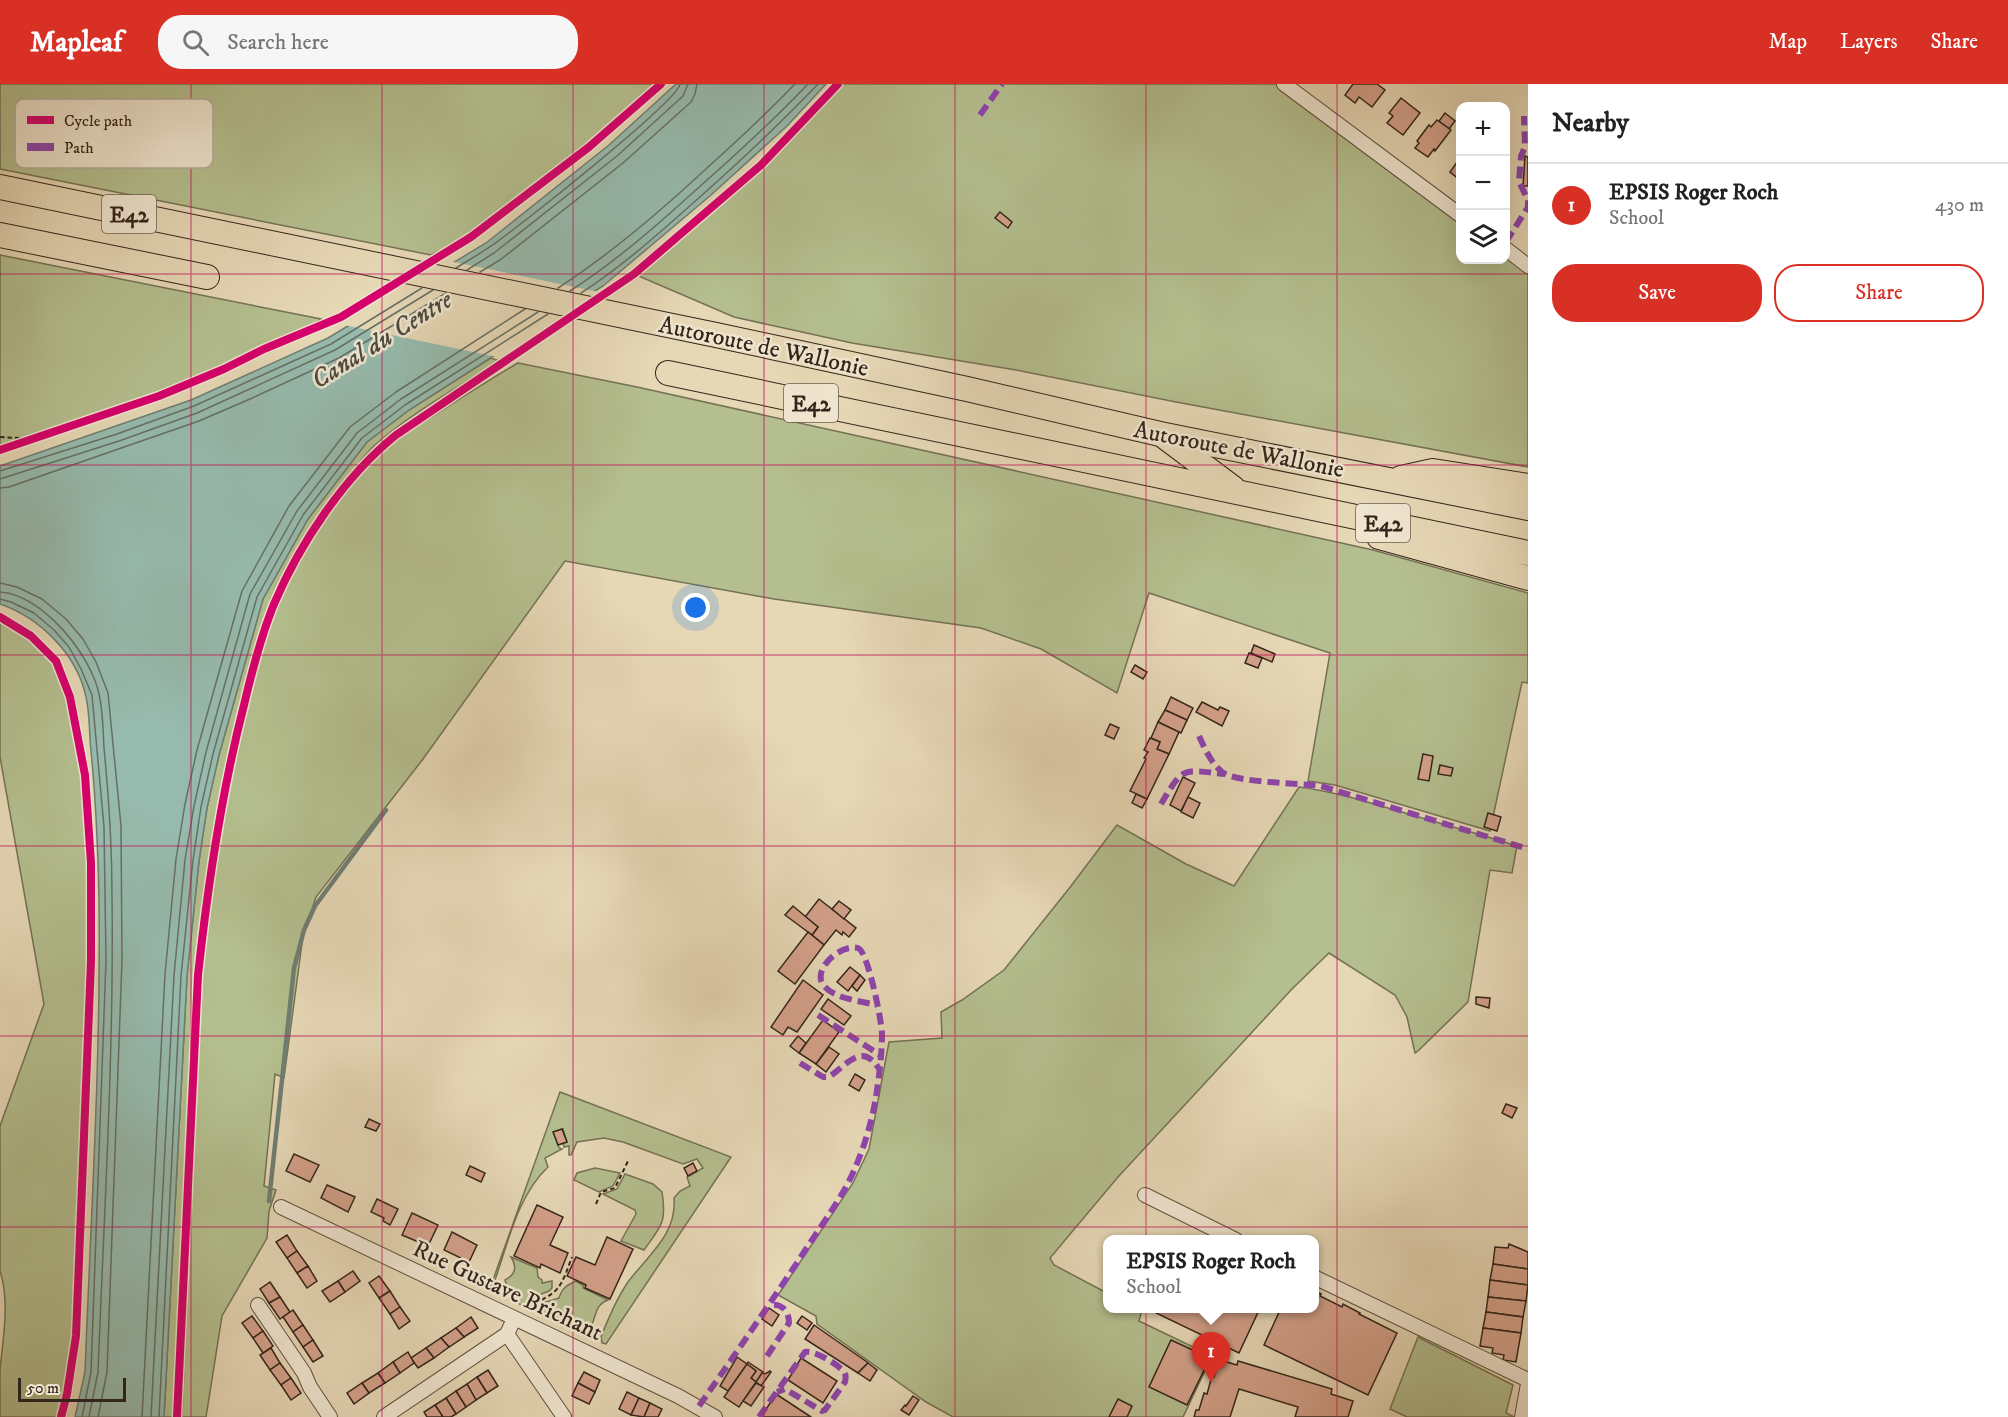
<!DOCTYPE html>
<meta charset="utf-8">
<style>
:root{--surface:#fff;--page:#f6f6f6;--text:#222;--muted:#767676;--line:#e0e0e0;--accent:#d93025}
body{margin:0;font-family:"IM FELL DW Pica",serif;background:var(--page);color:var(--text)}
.controls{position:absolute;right:18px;top:18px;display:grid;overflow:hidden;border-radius:12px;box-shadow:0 6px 24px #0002}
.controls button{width:54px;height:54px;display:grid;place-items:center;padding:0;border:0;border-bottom:2px solid var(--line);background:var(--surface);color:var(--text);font:30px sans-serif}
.scale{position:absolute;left:18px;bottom:15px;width:108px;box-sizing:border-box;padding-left:6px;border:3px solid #34251a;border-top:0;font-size:16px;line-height:21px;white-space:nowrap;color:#34251a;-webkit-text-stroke:4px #efe5cf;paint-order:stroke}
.you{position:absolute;left:696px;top:524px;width:21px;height:21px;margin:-15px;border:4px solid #fff;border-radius:50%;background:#1a73e8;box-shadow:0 0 0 9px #1a73e833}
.badge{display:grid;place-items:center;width:39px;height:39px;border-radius:50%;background:var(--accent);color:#fff;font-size:20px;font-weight:700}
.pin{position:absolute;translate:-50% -50px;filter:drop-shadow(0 2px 3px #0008)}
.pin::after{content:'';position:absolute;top:32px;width:21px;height:18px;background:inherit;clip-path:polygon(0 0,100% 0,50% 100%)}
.popup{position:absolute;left:1103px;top:1151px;width:216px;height:78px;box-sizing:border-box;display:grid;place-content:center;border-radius:12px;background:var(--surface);filter:drop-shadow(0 2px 4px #0005);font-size:20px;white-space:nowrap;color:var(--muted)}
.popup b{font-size:22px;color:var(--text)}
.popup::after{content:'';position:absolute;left:50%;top:100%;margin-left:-12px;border:12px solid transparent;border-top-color:var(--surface)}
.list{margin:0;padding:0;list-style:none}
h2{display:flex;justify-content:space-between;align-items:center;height:78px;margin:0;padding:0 24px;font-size:26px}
h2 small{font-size:20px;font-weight:400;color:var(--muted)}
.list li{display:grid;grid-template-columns:39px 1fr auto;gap:18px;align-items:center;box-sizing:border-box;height:84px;padding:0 24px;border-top:2px solid var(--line)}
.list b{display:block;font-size:22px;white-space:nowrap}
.list p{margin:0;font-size:20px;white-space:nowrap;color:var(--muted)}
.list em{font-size:20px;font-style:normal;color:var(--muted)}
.actions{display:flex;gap:12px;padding:18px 24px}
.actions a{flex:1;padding:14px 0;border:2px solid var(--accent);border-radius:24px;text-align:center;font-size:21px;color:var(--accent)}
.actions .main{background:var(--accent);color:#fff}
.icon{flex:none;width:33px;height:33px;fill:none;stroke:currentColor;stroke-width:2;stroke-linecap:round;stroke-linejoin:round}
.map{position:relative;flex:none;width:1528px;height:1333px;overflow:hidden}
header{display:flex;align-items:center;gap:36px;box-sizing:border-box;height:84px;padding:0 30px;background:var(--accent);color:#fff}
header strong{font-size:28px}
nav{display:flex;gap:33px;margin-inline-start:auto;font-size:21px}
.search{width:420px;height:54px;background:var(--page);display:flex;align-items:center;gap:15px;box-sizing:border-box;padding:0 21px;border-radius:24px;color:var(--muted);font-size:22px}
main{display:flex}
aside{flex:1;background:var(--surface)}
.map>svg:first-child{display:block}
.green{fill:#b4be8e;stroke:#747254;stroke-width:1.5}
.water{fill:#96baad;stroke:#6f7e72;stroke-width:1.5}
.pier{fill:#e6d7b5}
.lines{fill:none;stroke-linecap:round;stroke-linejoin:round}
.shore{stroke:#657064;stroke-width:1.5}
.stream{stroke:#6f7e72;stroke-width:4.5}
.building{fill:#d3a089;stroke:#34251a;stroke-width:1.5}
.street-casing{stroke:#605241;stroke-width:16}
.highway-casing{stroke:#34251a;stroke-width:26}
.path{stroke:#34251a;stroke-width:2;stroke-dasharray:4.5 3;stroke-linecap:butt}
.street{stroke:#efe5cf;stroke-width:14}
.highway{stroke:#e6d7b5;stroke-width:24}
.quiet{stroke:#8e44ad;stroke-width:6;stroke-dasharray:12 6;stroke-linecap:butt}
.cycleway-casing{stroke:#efe5cf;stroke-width:11}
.cycleway{stroke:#d6006c;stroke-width:8}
.grid{fill:none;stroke:#c2185b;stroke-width:1.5;stroke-opacity:0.55}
.labels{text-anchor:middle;stroke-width:5;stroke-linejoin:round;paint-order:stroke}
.shield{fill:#efe5cf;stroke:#6c5f50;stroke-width:1.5}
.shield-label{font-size:22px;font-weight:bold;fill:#34251a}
.street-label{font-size:24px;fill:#34251a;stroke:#efe5cf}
.water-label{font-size:26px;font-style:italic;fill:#4c4a3f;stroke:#efe5cf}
.key{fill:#efe5cf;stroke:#b7ab99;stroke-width:1.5}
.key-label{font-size:16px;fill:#34251a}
</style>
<header>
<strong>Mapleaf</strong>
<div class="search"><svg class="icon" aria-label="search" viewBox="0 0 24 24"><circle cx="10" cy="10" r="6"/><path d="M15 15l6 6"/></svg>Search here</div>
<nav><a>Map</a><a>Layers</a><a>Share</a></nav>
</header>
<main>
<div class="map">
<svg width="1528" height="1333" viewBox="0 0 1528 1333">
<rect width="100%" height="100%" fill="#e6d7b5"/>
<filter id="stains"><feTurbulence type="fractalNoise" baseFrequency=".00333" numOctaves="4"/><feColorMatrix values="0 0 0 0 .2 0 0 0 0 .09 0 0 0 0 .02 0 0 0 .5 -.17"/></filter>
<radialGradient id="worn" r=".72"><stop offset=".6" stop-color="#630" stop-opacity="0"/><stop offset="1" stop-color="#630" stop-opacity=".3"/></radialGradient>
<g class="green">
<path d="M0,0H661L589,63L471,153L431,171L0,85Z"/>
<path d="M838,0H1284L1460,131V176H1506V165L1528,183V383L1176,318L1016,286L852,259L734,233L634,190L761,81Z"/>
<path d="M0,171L321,235C302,251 283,255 261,266C177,308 89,338 0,366Z"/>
<path d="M491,274L499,277C459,303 411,329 375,361C359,376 346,397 333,415C314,440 294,466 281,495C262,536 250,581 239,625C217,717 203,809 193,903L174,1333H164L187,892L199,777L207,724L219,671L263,515L308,435L367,358L409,326Z"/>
<path d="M518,279L637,303L1373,466L1528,509V599L1522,598L1490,747L1335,701L1308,697L1330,569L1149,509L1117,609L1041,565L981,544L774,515L565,477L423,675L316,813L303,852L284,994L275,990L264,1102L276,1106L269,1127L267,1154L222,1232L206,1333H182L203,859C220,748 235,633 276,527C298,470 335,414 377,371C393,355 413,344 433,332C461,314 489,296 518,279Z"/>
<path d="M0,533L31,552L56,577L70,613L85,691L91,779V877L76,1252L67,1310L61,1333H0C0,1317 0,1301 0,1286C3,1254 10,1218 0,1187V1042L44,920L0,673Z"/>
<path d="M1299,703C1338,708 1377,721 1415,732C1449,742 1483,751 1517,762L1512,789L1490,786L1468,918L1419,966L1415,969L1407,933L1395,911L1329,869L1292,905L1118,1093L1050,1174L1054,1181L1107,1209L1108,1224L1139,1225L1142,1226L1139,1237L1212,1272L1183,1333H953L926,1318L817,1240L816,1232L778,1211L853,1099L869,1065L889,958L942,954L941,928L962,916L1004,886L1071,802L1117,741L1186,780L1234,802Z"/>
<path d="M560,1008L731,1073L606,1260L602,1259L601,1253C608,1235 617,1214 628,1198C648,1171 677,1151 674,1114L680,1107L690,1102L687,1093L703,1084L697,1075L683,1080L623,1058L604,1054L577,1058L571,1071H569V1062L564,1063L563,1059L567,1058L563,1045L554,1049L559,1064L562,1065L545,1074L548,1083C515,1114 507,1166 491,1207H489Z"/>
<path d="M595,1084L620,1089L613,1102L599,1108L574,1096L577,1089Z"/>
<path d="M625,1090L653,1100L662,1108C667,1139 661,1142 644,1166L621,1157L636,1130L635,1126L603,1110L617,1105Z"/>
<path d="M511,1173L537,1184L538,1193L542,1196V1199L552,1197V1204L549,1207L536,1212L527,1224C511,1217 509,1211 505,1196C516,1190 517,1183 511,1173Z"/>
<path d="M576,1197L584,1202L583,1204L608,1216C591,1222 598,1240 585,1251L535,1228L543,1219L559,1214C562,1204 567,1201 576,1197Z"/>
<path d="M1418,1253L1513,1301L1506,1329L1514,1333H1407L1390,1325Z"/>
</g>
<path class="water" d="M676,0H826L787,42L711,111L603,202L409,326L367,358L308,435L263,515L219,671L207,724L199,777L187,892L164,1333H75L85,1288C91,1131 101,973 99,816C98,766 96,717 91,667C89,649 90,630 86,613C77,570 40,534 0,520V382L191,316L328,254L486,159L609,61Z"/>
<path class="pier" d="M449,177L599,208L497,273L344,241Z"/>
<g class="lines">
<g class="shore">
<path d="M456,184C467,177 478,171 488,164C513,148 678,17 680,0"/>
<path d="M467,186L494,169L617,72L683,12L688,0"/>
<path d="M480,188L500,176L623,79L691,18L695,10L697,0"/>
<path d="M558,204C612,169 661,127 708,83C738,56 767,29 795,0"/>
<path d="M570,207C612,180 651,147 688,113C729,77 770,40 808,0"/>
<path d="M581,209C620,184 656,152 692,120C735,82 778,42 818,0"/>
<path d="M0,387L117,350L194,322L331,260L422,204"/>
<path d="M0,395L119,357L197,329L335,266L433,206"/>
<path d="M0,404L9,403L199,337L250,315L339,274L446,209"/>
<path d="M0,499L17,503L42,515L66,535L83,555L96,578L108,609L121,742L122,876L107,1288L98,1333"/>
<path d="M0,508C42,510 91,571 99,610C103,627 103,646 104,664C109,714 112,763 112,813C114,971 104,1130 98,1288L89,1333"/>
<path d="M0,515L11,518L34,529L54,546L69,563L81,585L92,611L104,743L106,876L91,1288L82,1333"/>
<path d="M142,1333L165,890L176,775L185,720L197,666L242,507L289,422L350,343L396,308L525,225"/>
<path d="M151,1333L174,891L185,776L194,722L206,668L250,510L297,427L357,349L401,315L538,228"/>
<path d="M159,1333L181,892L193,776L201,723L213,670L257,513L303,431L362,354L405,321L548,230"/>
</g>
<path class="stream" d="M269,1117L294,884L304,846L315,822L386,726"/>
</g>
<g class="building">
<path d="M1353,0H1377L1385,6L1372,23L1359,13L1355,19L1345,11Z"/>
<path d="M1401,14L1420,29L1403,51L1387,39L1393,32L1389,29Z"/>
<path d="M1445,29L1455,37L1449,45L1439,37Z"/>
<path d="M1437,36L1451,46L1435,67L1434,65L1428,73L1415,64L1419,59L1417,57L1429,41L1431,43Z"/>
<path d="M1525,72L1528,73V102H1523Z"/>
<path d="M1460,74V96L1450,88Z"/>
<path d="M1000,128L1012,138L1008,144L995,134Z"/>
<path d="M1254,561L1275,570L1272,578L1251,569Z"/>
<path d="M1249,569L1262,574L1258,584L1245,579Z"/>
<path d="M1135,581L1147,588L1143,595L1131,588Z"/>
<path d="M1171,613L1193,624L1187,636L1165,626Z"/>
<path d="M1202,618L1218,626L1220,623L1229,627L1222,642L1196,628Z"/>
<path d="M1165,626L1187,636L1181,649L1158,638Z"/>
<path d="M1158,638L1179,648L1169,670L1157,665L1160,658L1151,654Z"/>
<path d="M1110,640L1119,644L1114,655L1105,651Z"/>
<path d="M1150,654L1160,658L1157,665L1169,670L1147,715L1130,707L1146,675L1144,674L1148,668L1144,666Z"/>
<path d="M1423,670L1433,672L1429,697L1418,695Z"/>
<path d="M1440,681L1453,684L1451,692L1438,690Z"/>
<path d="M1183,693L1195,699L1181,727L1170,721Z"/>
<path d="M1136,710L1147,715L1142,724L1132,719Z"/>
<path d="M1188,713L1200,719L1193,734L1181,728Z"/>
<path d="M1488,729L1501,733L1497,747L1484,743Z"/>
<path d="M819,815L856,844L849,853L843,848L842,851L836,846L824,861L812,851L818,843L805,833Z"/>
<path d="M839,817L851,826L844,835L832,825Z"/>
<path d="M793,822L818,843L812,851L785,831Z"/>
<path d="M808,848L824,861L795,900L778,887Z"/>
<path d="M850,883L860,891L848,907L837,898Z"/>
<path d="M860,891L865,896L857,907L852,902Z"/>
<path d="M803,896L823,911L797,948L788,943L783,951L771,943Z"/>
<path d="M1476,913L1490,914L1489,924L1476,920Z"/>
<path d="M828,915L851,932L844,941L821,925Z"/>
<path d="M823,936L839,948L816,980L799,969Z"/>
<path d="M798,952L806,959L799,969L790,962Z"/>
<path d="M829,963L839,970L826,988L816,980Z"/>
<path d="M855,990L865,996L859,1007L849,1001Z"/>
<path d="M1506,1020L1517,1024L1512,1034L1502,1029Z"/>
<path d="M369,1035L380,1040L376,1047L365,1043Z"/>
<path d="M562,1045L567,1058L558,1061L553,1048Z"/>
<path d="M294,1070L319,1081L310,1098L286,1087Z"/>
<path d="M693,1079L697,1087L688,1092L684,1084Z"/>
<path d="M470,1082L485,1089L481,1098L466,1091Z"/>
<path d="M327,1101L355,1113L348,1128L321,1114Z"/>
<path d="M377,1115L398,1125L390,1141L383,1137L384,1134L371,1128Z"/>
<path d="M537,1121L563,1133L550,1161L568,1169L560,1189L541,1180L540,1184L514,1172Z"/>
<path d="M412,1129L438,1141L428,1162L402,1151Z"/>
<path d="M452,1148L477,1161L469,1178L444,1166Z"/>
<path d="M287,1151L297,1167L287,1174L276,1158Z"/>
<path d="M607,1153L633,1165L610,1215L585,1204L586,1201L567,1192L576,1173L595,1181Z"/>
<path d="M1509,1160L1528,1168V1185L1493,1180L1495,1163L1508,1164Z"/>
<path d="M297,1167L308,1182L297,1189L287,1174Z"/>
<path d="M1493,1180L1528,1185V1201L1490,1196Z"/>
<path d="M308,1182L317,1197L307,1204L297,1189Z"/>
<path d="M353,1187L360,1197L345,1208L338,1197Z"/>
<path d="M379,1192L390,1207L379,1214L369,1199Z"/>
<path d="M1490,1196L1528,1201L1526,1217L1488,1213Z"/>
<path d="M338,1197L345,1208L330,1218L322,1207Z"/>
<path d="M270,1198L280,1213L269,1219L260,1205Z"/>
<path d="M390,1207L400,1223L390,1230L379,1214Z"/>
<path d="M1314,1207L1321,1210L1320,1212L1342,1223L1343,1220L1360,1229L1359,1230L1397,1249L1368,1311L1264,1261L1281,1224H1314Z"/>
<path d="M280,1213L290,1228L280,1235L269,1219Z"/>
<path d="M1488,1213L1526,1217L1523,1233L1486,1228Z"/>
<path d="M400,1223L410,1237L399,1245L390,1230Z"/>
<path d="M769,1224L779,1231L772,1242L762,1235Z"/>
<path d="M1158,1224H1260L1239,1269L1156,1229Z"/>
<path d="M293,1226L303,1241L293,1248L283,1233Z"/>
<path d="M1486,1228L1523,1233L1521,1249L1483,1244Z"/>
<path d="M252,1232L263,1247L253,1254L242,1239Z"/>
<path d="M802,1232L812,1239L807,1246L797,1239Z"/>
<path d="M471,1233L478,1244L464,1253L456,1244Z"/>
<path d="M303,1241L313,1256L303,1263L293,1248Z"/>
<path d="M814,1241L867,1278L868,1279L858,1289L805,1255Z"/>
<path d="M456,1244L464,1253L449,1263L441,1254Z"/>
<path d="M1483,1244L1521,1249L1516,1278L1503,1276L1504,1271L1492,1269L1493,1264L1480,1262Z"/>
<path d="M263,1247L273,1262L263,1269L253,1254Z"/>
<path d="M441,1254L449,1263L434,1274L426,1264Z"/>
<path d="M313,1256L323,1272L313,1278L303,1263Z"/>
<path d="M1171,1256L1210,1274L1187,1321L1149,1303Z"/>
<path d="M271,1264L280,1279L270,1286L260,1271Z"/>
<path d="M426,1264L434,1274L418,1284L411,1274Z"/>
<path d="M408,1268L414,1279L400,1289L393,1278Z"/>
<path d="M737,1273L747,1280L728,1307L720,1302Z"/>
<path d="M801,1274L837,1297L823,1319L788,1296Z"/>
<path d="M1220,1276L1237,1281L1238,1277L1332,1305L1331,1310L1353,1317L1348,1333H1295L1298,1323L1239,1305L1230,1333H1194L1196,1326H1199L1204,1309L1207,1310L1212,1292L1214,1293Z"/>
<path d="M393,1278L400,1289L385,1299L378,1289Z"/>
<path d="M748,1278L763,1288L756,1298L751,1294L756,1287L747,1280Z"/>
<path d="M280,1279L291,1294L281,1301L270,1286Z"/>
<path d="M868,1279L877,1286L870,1297L858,1289Z"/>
<path d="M747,1280L756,1287L751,1294L756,1298L739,1323L724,1313Z"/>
<path d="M488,1286L498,1302L487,1309L477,1293Z"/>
<path d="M770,1287L771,1288L761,1302L756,1298L762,1289L765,1290Z"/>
<path d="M584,1288L600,1296L595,1308L578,1299Z"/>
<path d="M378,1289L385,1299L369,1309L362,1299Z"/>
<path d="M477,1293L487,1309L476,1316L467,1300Z"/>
<path d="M291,1294L301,1309L291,1316L281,1301Z"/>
<path d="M362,1299L369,1309L354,1320L347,1309Z"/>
<path d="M578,1299L595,1308L589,1320L572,1312Z"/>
<path d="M756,1299L764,1303L751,1322L743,1317Z"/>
<path d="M467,1300L476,1316L466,1323L456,1307Z"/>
<path d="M456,1307L466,1323L456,1330L446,1314Z"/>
<path d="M627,1308L639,1314L631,1331L619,1325Z"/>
<path d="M776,1310L808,1331L811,1333H761Z"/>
<path d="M913,1312L919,1316L909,1331L901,1326L905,1321L906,1322Z"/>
<path d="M446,1314L456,1330L451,1333H443L435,1321Z"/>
<path d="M639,1314L650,1319L644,1333L631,1331Z"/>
<path d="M1118,1315L1132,1322L1127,1333H1109Z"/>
<path d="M650,1319L662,1325L658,1333H644Z"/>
<path d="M435,1321L443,1333H427L424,1328Z"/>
</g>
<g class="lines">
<defs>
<g id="street">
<path d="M1284,0L1460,131"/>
<path d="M1506,165L1528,182"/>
<path d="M1145,1111L1236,1156"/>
<path d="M281,1123L678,1312L715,1333"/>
<path d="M1314,1193L1528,1296"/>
<path d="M258,1221L304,1289L310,1303L330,1333"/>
<path d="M507,1250L564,1333"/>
<path d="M384,1333L507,1250L514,1235"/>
<path d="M1522,1333L1528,1300"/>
</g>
<g id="highway">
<path d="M0,103L716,251L967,305L1160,350L1528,424"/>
<path d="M0,151L207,193"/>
<path d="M668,289L1528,469"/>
<path d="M1165,353L1233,404"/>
<path d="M1401,394L1433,387L1528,402"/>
<path d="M1379,453L1528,494"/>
</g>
</defs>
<use href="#street" class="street-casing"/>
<use href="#highway" class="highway-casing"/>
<g class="path">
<path d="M0,353L36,355"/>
<path d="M596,1120L601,1108L615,1104L628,1077"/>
<path d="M531,1226C537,1216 546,1215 554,1208C563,1201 568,1183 572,1173"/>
</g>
<use href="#street" class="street"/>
<use href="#highway" class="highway"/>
<g class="quiet">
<path d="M980,31L1002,0"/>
<path d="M1506,158L1528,123V116L1519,98L1521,72L1525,63L1524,32"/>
<path d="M1199,652C1205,665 1211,679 1222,688C1236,699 1300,699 1321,702L1528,765"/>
<path d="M1161,720C1183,683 1181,685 1224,690"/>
<path d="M818,931L880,971"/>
<path d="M800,979L823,993H829C847,981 862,957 879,985"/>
<path d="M767,1272L789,1239C789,1226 781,1219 769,1221"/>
<path d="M699,1322C733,1274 766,1225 799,1176C814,1152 832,1128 846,1103C860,1077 871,1043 876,1013C879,993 882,971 882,950C882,939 868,867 858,864C841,859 809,887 825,903C836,915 861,917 876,921"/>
<path d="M759,1333L805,1268C814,1266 838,1280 844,1288C846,1291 846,1294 845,1298L825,1326L822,1327L785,1305L777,1308"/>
</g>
<defs>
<g id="cycleway">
<path d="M0,366L159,312L224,285L264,265L341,233L471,153L589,63L661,0"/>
<path d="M0,533L31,552L56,577L70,613L85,691L91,779V877L76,1252L67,1310L61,1333"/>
<path d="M177,1333L198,891C208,799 221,710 244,621C252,587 261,552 274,520C300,459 344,393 396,351L634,190L761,81L838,0"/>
</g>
</defs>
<use href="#cycleway" class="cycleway-casing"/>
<use href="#cycleway" class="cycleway"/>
</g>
<path class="grid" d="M191,0V1333M382,0V1333M573,0V1333M764,0V1333M955,0V1333M1146,0V1333M1337,0V1333M0,190H1528M0,381H1528M0,571H1528M0,762H1528M0,952H1528M0,1143H1528"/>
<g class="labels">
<g class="shield">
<rect x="102" y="111" width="54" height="38" rx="4.5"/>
<rect x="784" y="300" width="54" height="38" rx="4.5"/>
<rect x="1356" y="420" width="54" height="38" rx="4.5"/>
</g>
<g class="shield-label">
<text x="129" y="138">E42</text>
<text x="811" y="327">E42</text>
<text x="1383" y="447">E42</text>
</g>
<g class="street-label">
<text transform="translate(764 262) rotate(12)" y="8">Autoroute de Wallonie</text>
<text transform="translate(1239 365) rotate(11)" y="8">Autoroute de Wallonie</text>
<text transform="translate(508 1206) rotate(25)" y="8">Rue Gustave Brichant</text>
</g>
<g class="water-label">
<text transform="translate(381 255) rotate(-32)" y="9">Canal du Centre</text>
</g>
</g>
<rect x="15" y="15" width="198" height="69" rx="9" class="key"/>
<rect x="27" y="32" width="27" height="8" fill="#d6006c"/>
<rect x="27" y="59" width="27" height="8" fill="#8e44ad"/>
<g class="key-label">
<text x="64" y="42">Cycle path</text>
<text x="64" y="69">Path</text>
</g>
<rect width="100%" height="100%" filter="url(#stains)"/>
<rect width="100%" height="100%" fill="url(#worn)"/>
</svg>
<div class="controls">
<button>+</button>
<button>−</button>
<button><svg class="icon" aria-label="layers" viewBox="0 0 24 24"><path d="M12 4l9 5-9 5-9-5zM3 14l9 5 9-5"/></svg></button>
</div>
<div class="scale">50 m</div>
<div class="you"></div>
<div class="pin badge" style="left:1211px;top:1298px">1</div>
<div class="popup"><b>EPSIS Roger Roch</b>School</div>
</div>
<aside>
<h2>Nearby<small></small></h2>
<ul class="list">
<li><span class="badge">1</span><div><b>EPSIS Roger Roch</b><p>School</p></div><em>430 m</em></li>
</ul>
<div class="actions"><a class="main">Save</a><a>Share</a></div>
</aside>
</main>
